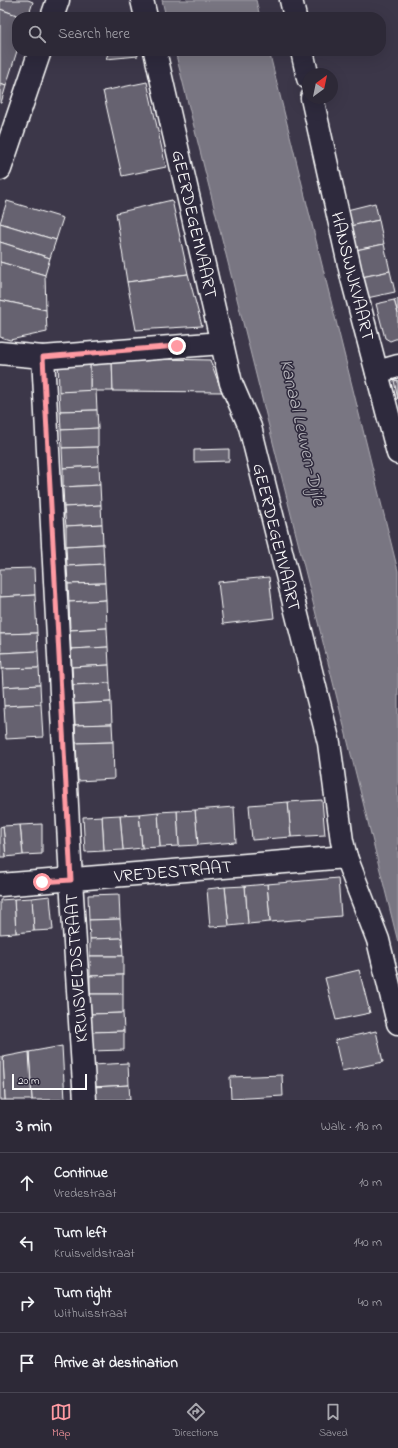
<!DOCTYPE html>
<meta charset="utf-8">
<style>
:root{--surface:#2d2937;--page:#35313f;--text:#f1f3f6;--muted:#a7a6ad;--line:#484552;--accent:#ff9aa2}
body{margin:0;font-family:"Indie Flower",sans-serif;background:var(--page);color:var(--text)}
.compass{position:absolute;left:302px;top:68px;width:36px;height:36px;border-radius:50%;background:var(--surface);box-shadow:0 4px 16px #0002;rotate:33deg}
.scale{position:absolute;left:12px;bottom:10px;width:75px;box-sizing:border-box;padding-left:4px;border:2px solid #fff;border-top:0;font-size:11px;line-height:14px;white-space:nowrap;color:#fff;-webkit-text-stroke:3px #2f2a3d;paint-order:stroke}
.stop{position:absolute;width:12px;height:12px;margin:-9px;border:3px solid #ff9aa2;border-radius:50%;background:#fff}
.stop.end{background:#ff9aa2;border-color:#fff;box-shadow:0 1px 4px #0008}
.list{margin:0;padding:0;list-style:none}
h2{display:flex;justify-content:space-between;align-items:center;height:52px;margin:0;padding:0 16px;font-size:17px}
h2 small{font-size:13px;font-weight:400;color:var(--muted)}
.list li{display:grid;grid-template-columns:26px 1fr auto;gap:12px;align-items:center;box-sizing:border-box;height:60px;padding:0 16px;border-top:1px solid var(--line)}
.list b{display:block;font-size:15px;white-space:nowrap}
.list p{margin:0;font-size:13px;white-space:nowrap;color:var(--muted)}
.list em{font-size:13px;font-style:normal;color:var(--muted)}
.icon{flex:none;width:22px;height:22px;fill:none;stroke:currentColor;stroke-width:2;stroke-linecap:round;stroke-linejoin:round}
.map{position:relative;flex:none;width:398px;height:1100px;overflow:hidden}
.search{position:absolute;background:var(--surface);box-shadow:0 4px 16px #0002;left:12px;right:12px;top:12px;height:44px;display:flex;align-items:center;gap:10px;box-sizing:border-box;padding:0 14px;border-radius:16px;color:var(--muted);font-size:15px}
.sheet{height:292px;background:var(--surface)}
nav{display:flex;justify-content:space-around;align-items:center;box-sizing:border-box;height:56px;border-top:1px solid var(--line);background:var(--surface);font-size:11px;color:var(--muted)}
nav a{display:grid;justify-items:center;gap:2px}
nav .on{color:var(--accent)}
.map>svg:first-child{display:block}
.water{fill:#797682;stroke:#afadb4}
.building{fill:#666270;stroke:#fff}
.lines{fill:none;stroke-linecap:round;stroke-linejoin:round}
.minor-casing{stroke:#fff;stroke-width:25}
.tertiary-casing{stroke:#fff;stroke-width:25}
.minor{stroke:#2f2a3d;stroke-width:22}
.tertiary{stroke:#2f2a3d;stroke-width:22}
.route{stroke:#ff9aa2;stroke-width:5}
.labels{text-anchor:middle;stroke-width:3;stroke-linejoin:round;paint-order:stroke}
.street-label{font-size:18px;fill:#fff;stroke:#2f2a3d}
.water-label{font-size:19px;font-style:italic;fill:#b5b4ba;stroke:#2f2a3d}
</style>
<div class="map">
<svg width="398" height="1100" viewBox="0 0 398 1100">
<rect width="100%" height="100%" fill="#3c3749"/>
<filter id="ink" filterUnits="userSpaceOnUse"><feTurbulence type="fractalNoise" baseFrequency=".025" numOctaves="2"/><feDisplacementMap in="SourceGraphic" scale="8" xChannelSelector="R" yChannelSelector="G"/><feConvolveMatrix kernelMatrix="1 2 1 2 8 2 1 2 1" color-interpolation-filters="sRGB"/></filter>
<g filter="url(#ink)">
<g class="water">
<path d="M162,0H256L260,17H166Z"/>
<path d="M175,51H269L398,571V942Z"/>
</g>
<g class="building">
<path d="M0,0H28L33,2L28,17H22L0,9Z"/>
<path d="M0,9L22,17H17V51L6,86L0,84Z"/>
<path d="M109,51H137L138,56L106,59Z"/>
<path d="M147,82L166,167L122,176L103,91Z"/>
<path d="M0,84L6,86L1,103H0Z"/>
<path d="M172,200L188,274L127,282L116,213Z"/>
<path d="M7,201L63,218L56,240L0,223Z"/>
<path d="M375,203L379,220L350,226L347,210Z"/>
<path d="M379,220L384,244L356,250L350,226Z"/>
<path d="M0,223L56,240L50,258L0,242Z"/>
<path d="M0,242L50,258L45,275L0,262Z"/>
<path d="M384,244L390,271L362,277L356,250Z"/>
<path d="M0,262L45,275L46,310L0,300Z"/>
<path d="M390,271L395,292L367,298L362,277Z"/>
<path d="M188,274L202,326L136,330L127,282Z"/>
<path d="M398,299V314L394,300Z"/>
<path d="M0,300L46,310L47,332L10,340L0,337Z"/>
<path d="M394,300L398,314V338L390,341L385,338L376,304Z"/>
<path d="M90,358H112L113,391H90Z"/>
<path d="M90,358V391L59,392L58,359Z"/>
<path d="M112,358L210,360L222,392L113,391Z"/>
<path d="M398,380V399L394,381Z"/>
<path d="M96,390L97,410L60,411L59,392Z"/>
<path d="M97,410L98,428L61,430L60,411Z"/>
<path d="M98,428V447L62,448L61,430Z"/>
<path d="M98,447L99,466L63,468L62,448Z"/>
<path d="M229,449V461L194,462V450Z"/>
<path d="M99,466L100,485L63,487V468Z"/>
<path d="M100,485L101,505L64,507L63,487Z"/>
<path d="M101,505L102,524L66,526L64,507Z"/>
<path d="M102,524L103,544L66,546V526Z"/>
<path d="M103,544L104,564L67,566L66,546Z"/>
<path d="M104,564L105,583L68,584L67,566Z"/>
<path d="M34,568L35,595L0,597V569Z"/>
<path d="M269,577L274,618L223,624L218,582Z"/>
<path d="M105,583L106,600L69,602L68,584Z"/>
<path d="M35,595L37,633L0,634V597Z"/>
<path d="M106,600L107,628L70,630L69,602Z"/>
<path d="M107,628L108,647L71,649L70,630Z"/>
<path d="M37,633L38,651L1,653L0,634Z"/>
<path d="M108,647L109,665L72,667L71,649Z"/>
<path d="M38,651L39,668L2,669L1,653Z"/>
<path d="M109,665L110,683L73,685L72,667Z"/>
<path d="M39,668L40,685L3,687L2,669Z"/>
<path d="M110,683L111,702L74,704L73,685Z"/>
<path d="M40,685L41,704L4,706L3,687Z"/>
<path d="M111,702L112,724L75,725L74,704Z"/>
<path d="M41,704L43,737L6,739L4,706Z"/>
<path d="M112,724L113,742L76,743L75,725Z"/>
<path d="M113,742L114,779L78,781L76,743Z"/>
<path d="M322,800L325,835L291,837L288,802Z"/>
<path d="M288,802L291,837L252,840L249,805Z"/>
<path d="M234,807L236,842L198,845L195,810Z"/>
<path d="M195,810L198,845L179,846L177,811Z"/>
<path d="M177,811L179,846L160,847L158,812Z"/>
<path d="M158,812L160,847L142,848L139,814Z"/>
<path d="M139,814L142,848L123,850L120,815Z"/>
<path d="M120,815L123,850L104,851L102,816Z"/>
<path d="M102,816L104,851L85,852L83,817Z"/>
<path d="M42,824V854L23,855L20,825Z"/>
<path d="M20,825L23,855L6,857L3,826Z"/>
<path d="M3,826L6,857H0V827Z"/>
<path d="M338,878L341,916L270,922L267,884Z"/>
<path d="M267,884L270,922L248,924L245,886Z"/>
<path d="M245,886L248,924L229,926L225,887Z"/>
<path d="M225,887L229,926L210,927L207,889Z"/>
<path d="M119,894L120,919L89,920L88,895Z"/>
<path d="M50,896L53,930L34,931L32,898Z"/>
<path d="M32,898L34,931L16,933L14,899Z"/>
<path d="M14,899L16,933L0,934V900Z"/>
<path d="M120,919L122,938L90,939L89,920Z"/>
<path d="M122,938L123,956H90V939Z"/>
<path d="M90,956H123V975L90,976Z"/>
<path d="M359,970L370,1013L336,1020L325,978Z"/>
<path d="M123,975V994H90V976Z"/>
<path d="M90,994H123V1013L91,1014Z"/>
<path d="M123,1013L124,1031L91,1032V1014Z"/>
<path d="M124,1031V1050L91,1051V1032Z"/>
<path d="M376,1031L383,1062L342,1071L335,1040Z"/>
<path d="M62,1046L65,1100H32L29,1052Z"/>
<path d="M29,1052L32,1100H5L3,1057Z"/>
<path d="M0,1057H3L5,1100H0Z"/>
<path d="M128,1063L129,1085L93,1087L92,1065Z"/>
<path d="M282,1075L283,1096L231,1099L230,1077Z"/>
<path d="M129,1085L130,1100H94L93,1087Z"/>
</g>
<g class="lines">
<defs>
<g id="minor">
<path d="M142,0L146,17"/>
<path d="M291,0L295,17"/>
<path d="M155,51L231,383L250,427L329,743L342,841L346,857L378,940L398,1023"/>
<path d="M302,51L308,78"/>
<path d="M312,98L352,278L398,453"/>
<path d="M0,353L43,357L222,343"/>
<path d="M43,357L71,880L85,1100"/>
<path d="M377,372L398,366"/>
<path d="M0,885L346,857"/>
</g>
<g id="tertiary">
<path d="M52,17L58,0"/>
<path d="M0,169L40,51"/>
</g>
</defs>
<use href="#minor" class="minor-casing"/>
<use href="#tertiary" class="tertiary-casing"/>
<use href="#minor" class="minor"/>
<use href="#tertiary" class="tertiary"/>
</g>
</g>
<g class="lines" filter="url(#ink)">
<path class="route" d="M42,882L71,880L43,357L177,346"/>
</g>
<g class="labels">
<g class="street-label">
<text transform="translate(195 224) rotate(77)" y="6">GEERDEGEMVAART</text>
<text transform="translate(353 276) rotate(76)" y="6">HANSWIJKVAART</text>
<text transform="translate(277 537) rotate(76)" y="6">GEERDEGEMVAART</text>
<text transform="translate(173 871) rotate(-5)" y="6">VREDESTRAAT</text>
<text transform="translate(76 968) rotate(-94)" y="6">KRUISVELDSTRAAT</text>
</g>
<g class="water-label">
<text transform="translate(304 432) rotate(77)" y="7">Kanaal Leuven-Dijle</text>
</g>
</g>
</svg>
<svg class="compass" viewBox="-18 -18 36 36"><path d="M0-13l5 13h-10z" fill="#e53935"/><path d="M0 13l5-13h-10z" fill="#a7a6ad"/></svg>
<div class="scale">20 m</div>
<div class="stop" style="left:42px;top:882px"></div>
<div class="stop end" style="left:177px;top:346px"></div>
<div class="search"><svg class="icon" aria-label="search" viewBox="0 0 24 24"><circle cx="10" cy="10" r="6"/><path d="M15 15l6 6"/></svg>Search here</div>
</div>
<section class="sheet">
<h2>3 min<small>Walk · 190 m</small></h2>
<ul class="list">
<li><svg class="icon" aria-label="ahead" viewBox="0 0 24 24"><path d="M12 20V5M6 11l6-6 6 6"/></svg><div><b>Continue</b><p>Vredestraat</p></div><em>10 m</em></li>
<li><svg class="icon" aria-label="left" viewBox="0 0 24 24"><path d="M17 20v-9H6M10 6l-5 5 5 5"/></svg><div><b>Turn left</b><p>Kruisveldstraat</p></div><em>140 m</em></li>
<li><svg class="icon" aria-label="right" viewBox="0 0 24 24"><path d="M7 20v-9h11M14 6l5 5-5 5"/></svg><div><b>Turn right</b><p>Withuisstraat</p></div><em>40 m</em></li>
<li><svg class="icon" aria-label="arrive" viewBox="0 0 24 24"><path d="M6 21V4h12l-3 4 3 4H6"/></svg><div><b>Arrive at destination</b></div></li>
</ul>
</section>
<nav>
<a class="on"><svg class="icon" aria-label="map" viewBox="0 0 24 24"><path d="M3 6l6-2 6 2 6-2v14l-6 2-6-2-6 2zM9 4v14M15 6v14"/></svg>Map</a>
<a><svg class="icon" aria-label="directions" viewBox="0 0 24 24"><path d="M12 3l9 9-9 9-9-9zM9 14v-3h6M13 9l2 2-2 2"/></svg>Directions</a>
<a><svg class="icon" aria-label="saved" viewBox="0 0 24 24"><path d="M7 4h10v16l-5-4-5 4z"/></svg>Saved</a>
</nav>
